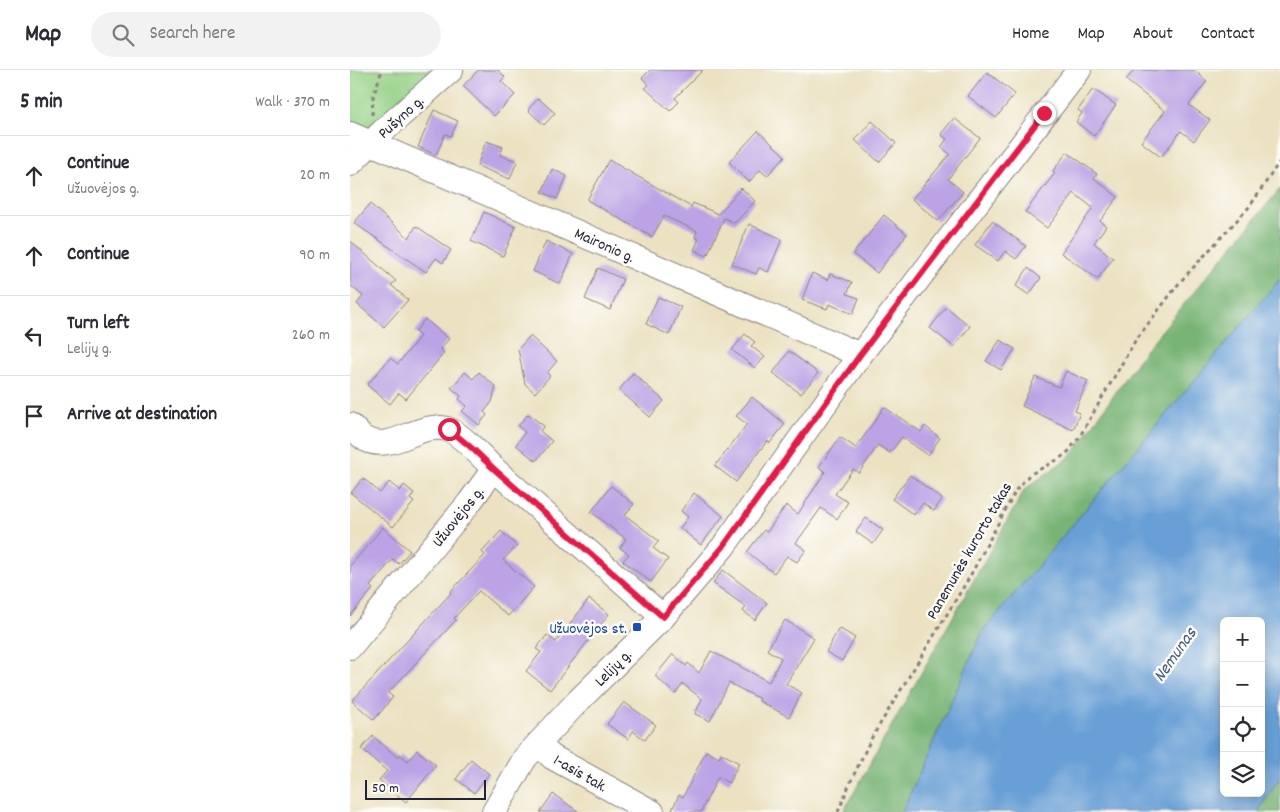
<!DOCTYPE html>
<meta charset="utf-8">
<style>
:root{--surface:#fff;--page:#f2f2f3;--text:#2b2b33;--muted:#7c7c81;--line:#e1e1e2}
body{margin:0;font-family:Dekko,sans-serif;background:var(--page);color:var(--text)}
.controls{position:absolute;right:15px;bottom:15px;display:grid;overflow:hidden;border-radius:8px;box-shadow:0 2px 12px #0003}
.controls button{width:45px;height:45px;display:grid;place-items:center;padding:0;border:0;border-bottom:1px solid var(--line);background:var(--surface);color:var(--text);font:25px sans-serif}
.scale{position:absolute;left:15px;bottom:12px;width:121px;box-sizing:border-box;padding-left:5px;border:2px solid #22223b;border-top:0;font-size:14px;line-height:18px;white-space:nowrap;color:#22223b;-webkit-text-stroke:4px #fdfcf7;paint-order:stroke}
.stop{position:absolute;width:15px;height:15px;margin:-11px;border:4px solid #e11d48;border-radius:50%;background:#fff}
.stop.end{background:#e11d48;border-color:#fff;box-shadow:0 1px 5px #0008}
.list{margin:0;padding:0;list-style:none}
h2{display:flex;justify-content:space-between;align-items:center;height:65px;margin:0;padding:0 20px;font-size:21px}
h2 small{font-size:16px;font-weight:400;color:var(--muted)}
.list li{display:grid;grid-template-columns:32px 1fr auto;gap:15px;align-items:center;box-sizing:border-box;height:80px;padding:0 20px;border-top:1px solid var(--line)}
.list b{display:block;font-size:19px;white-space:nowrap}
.list p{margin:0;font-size:16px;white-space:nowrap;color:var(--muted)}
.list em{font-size:16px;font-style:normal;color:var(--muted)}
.icon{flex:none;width:28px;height:28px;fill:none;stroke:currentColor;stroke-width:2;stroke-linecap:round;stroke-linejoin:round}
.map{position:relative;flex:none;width:930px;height:742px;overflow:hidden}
header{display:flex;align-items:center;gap:30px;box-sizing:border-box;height:70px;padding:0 25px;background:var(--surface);border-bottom:1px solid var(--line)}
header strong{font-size:24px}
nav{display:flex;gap:28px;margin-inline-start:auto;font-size:18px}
.search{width:350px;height:45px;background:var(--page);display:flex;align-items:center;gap:12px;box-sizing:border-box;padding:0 18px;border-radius:28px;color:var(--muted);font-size:19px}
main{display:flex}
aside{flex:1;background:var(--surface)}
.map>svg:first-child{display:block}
.green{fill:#95d287;stroke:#5c7a61}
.forest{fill:#78b474;stroke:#4d6b58}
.water{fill:#689fd6;stroke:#456088;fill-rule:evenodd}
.building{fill:#bba3e5}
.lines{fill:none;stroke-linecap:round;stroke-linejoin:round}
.minor-casing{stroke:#87827e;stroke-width:26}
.path{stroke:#87827e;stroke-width:3;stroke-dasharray:4 4;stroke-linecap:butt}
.minor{stroke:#fff;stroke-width:24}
.route{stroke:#e11d48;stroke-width:6}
.transit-dot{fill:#1a4fb4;stroke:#fdfcf7;stroke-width:2}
.labels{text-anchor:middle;stroke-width:5;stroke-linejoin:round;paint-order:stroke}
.street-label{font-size:16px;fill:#22223b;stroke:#fdfcf7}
.transit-label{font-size:16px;fill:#164399;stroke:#fdfcf7;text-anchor:end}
.water-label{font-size:18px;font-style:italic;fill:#425a81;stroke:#fdfcf7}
</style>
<header>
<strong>Map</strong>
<div class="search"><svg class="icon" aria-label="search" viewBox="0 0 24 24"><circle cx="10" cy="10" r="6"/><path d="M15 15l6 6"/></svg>Search here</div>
<nav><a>Home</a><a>Map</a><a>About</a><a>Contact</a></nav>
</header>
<main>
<aside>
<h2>5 min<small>Walk · 370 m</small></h2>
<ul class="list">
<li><svg class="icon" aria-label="ahead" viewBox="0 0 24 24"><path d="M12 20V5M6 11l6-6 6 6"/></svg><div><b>Continue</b><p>Užuovėjos g.</p></div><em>20 m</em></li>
<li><svg class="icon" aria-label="ahead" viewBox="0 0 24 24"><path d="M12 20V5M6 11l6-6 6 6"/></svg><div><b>Continue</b></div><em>90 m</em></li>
<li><svg class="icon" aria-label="left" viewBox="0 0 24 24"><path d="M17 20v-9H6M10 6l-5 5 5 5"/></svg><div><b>Turn left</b><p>Lelijų g.</p></div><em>260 m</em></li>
<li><svg class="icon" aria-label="arrive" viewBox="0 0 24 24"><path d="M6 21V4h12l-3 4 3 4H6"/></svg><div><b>Arrive at destination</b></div></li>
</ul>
</aside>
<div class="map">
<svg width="930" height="742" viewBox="0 0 930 742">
<rect width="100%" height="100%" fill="#fdfcf7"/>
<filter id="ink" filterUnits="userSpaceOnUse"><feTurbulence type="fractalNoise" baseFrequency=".02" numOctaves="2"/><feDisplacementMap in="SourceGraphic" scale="10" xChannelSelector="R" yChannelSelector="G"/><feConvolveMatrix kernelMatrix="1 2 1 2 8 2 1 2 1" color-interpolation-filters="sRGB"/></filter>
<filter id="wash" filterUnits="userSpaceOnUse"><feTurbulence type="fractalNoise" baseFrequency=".0096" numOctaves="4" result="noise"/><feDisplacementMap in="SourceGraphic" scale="20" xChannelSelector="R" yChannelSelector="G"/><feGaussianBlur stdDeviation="1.12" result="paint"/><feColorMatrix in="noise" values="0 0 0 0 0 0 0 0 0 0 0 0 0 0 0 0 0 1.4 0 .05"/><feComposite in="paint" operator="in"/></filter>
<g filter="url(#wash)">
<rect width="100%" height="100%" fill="#ece2c2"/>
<path class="green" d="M0,0H88L15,59L0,52Z"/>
<g class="forest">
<path d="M930,119V209L633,561L552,742H493L675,419L722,385L794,282Z"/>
<path d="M930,707V742H908Z"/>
</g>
<path class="water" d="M930,209V707L908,742H552L633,561ZM874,551H911V723H874Z"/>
<g id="blocks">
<g class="building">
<path d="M128,0H148L155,7L151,11L165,25L144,46L113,16Z"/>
<path d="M300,0H353L325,28L329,32L320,41L295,18L299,15L292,8Z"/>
<path d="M784,0H844L857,11L839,35L860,50L844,71L831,61L811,87L791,72L815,41L776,10Z"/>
<path d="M637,2L665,24L646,48L618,26Z"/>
<path d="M743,19L766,35L744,66L726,52L732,43L728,40Z"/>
<path d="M188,28L205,43L194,55L178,40Z"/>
<path d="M84,40L108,51L101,66L95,64L86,85L68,77Z"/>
<path d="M604,48L630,68L598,109L613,122L588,151L562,129L600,84L591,77L597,69L591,64Z"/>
<path d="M522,51L546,73L529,92L505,70Z"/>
<path d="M408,61L435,86L417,106L410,100L399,112L379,92Z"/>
<path d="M136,71L153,77L150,85L167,91L160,109L127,96Z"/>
<path d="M717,82L747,104L744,108L768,127L750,151L756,156L744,173L763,188L748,209L711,183L743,138L724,123L697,158L675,142L705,103L703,101Z"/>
<path d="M259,90L341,137L343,133L368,144L391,118L405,131L385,153L374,148L357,186L344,180L349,169L345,167L347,161L314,146L302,167L237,130Z"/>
<path d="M202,99L217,106L207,129L192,122Z"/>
<path d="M20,134L59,168L66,156L101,180L93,193L86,188L76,202L4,153Z"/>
<path d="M134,142L166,157L153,186L121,171Z"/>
<path d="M534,145L557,164L527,203L503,184Z"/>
<path d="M642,151L676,176L666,189L655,181L648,191L625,175Z"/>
<path d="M399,154L432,169L418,202L409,198L406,204L382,194Z"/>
<path d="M0,171L46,211L41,215L58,230L34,257L7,234L13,226L0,215Z"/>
<path d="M196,171L223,184L210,214L183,201Z"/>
<path d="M248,198L273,209L260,240L235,229Z"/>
<path d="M678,198L691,208L679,225L666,216Z"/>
<path d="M462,203L478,210L480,204L502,212L497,224L509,228L503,244L479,234L477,239L452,230Z"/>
<path d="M308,227L331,237L319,265L296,254Z"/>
<path d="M596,237L620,256L604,277L580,258Z"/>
<path d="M75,249L99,269L90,279L94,283L56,329L49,323L40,334L17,315L40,288L48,294L70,266L65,262Z"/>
<path d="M395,264L405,272L401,276L415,287L405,298L382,280Z"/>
<path d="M180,266L207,291L197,303L200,306L185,323L175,314L168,279Z"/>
<path d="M650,270L665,279L651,300L636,291Z"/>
<path d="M439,281L468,303L451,324L423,303Z"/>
<path d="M716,301L738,311L725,341L730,343L723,360L672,336L685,307L709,317Z"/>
<path d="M115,302L123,309L129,302L146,317L142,332L134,342L137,345L129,355L112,341L117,336L109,329L111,326L101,318Z"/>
<path d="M283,303L314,331L300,347L269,320Z"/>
<path d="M402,327L435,354L420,373L417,371L386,412L365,396L397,354L386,346Z"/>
<path d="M534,337L571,362L575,356L590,368L578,385L552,367L540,383L528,375L509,403L503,399L485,424L498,432L487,449L471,438L446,473L456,480L447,492L437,486L424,503L397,482L414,460L417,462L436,435L448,444L475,402L469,397L490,367L506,378Z"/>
<path d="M178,344L194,356L190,361L202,371L186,391L166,375L175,362L168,356Z"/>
<path d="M560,405L592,429L584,441L573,433L564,445L542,429Z"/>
<path d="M13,408L30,423L39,412L50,421L54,415L64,423L60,429L64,432L43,457L1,423Z"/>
<path d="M261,416L284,434L275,445L309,471L303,478L318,489L301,512L273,491L279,484L270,478L276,469L241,442Z"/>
<path d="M344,423L373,446L351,475L330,458L338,447L331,441Z"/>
<path d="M516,448L533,460L523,474L506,462Z"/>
<path d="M33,457L60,481L49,494L43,489L20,516L23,519L0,546V496Z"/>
<path d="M151,461L167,476L153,490L184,517L158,546L129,521L104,548L106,550L38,623L43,627L24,650L2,631L101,523L100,522L135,485L132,482Z"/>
<path d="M373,500L417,533L405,550L393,541L396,537L363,513Z"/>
<path d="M239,529L259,544L200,620L176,601L191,582L186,579L197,565L206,572Z"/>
<path d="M435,550L464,568L436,614L452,623L439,647L409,631L410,629L379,613L360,651L345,644L352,629L333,614L325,624L305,606L323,584L336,596L338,593L349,603L361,581L419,612L431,588L417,580Z"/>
<path d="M489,558L505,568L492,591L476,582Z"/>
<path d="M274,632L306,655L295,670L283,661L278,669L257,654Z"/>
<path d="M23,666L48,688L50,684L58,691L67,680L86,695L56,732L29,710L37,701L11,679Z"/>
<path d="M356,681L369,688L371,683L389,693L379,713L368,707L351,742H321L329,725L333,727Z"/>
<path d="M121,689L139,704L124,723L106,709Z"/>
<path d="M203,724L229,742H190Z"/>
</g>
</g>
</g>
<g filter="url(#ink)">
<use href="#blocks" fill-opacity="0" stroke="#87827e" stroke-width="1"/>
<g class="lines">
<defs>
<g id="minor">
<path d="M0,64L510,285"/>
<path d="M0,94L33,61L101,0"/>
<path d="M0,355C5,359 11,368 17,370C44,382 70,351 97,359C109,362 134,389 144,399L119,433L0,577"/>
<path d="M144,399L313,547"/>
<path d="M188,674L202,687L302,742"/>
<path d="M144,742L175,688L227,632L313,547L373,477L510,285L729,0"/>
</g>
</defs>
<use href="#minor" class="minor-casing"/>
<g class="path">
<path d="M22,45L23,27L32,0"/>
<path d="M488,742L500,713L521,669L619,508L666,420L679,405L709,389L718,382L730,366L785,271L830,212L900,136L930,91"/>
</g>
<use href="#minor" class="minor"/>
</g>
</g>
<g class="lines" filter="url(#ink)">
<path class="route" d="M99,359L124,380L144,399L313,547L373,477L510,285L694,43"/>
</g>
<rect class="transit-dot" x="282" y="552" width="10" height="10" rx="2.5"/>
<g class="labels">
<g class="street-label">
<text transform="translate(50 46) rotate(-42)" y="6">Pušyno g.</text>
<text transform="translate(255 174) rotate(24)" y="6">Maironio g.</text>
<text transform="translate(107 446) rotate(-51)" y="6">Užuovėjos g.</text>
<text transform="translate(618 480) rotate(-60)" y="6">Panemunės kurorto takas</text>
<text transform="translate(262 597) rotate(-45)" y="6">Lelijų g.</text>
<text transform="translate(231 702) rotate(30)" y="6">1-asis tak.</text>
</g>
<g class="transit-label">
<text x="277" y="563">Užuovėjos st.</text>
</g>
<g class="water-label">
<text transform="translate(824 584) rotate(-55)" y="6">Nemunas</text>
</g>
</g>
</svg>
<div class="controls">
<button>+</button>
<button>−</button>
<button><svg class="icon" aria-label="locate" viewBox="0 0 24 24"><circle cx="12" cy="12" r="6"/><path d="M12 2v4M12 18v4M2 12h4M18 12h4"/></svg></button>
<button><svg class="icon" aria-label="layers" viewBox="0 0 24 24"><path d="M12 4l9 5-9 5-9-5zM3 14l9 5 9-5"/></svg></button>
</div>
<div class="scale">50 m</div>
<div class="stop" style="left:99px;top:359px"></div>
<div class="stop end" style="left:694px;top:43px"></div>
</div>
</main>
